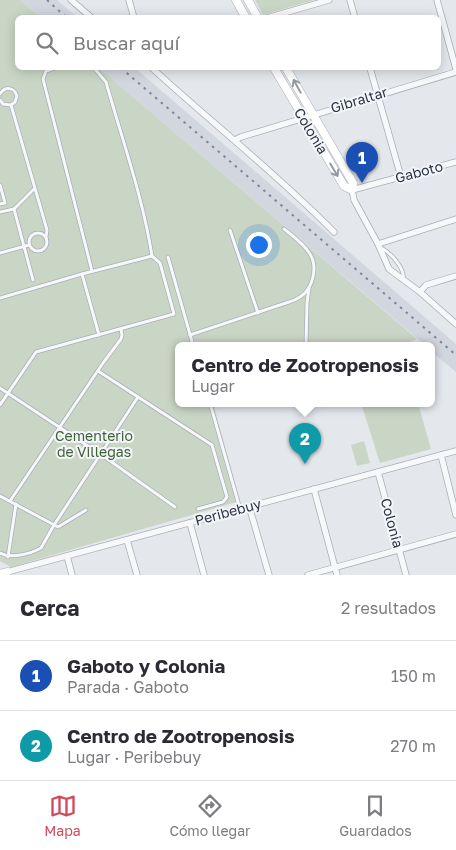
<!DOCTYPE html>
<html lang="es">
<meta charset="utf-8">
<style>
:root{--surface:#fff;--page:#f2f2f3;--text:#2b2b33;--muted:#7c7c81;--line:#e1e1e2;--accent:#d1495b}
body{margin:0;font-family:"Golos Text",sans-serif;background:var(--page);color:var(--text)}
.you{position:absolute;left:258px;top:244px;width:18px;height:18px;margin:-12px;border:4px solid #fff;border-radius:50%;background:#1a73e8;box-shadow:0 0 0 8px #1a73e833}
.badge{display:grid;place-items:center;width:32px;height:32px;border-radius:50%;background:var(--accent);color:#fff;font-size:16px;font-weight:700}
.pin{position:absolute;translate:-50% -41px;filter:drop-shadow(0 1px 2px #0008)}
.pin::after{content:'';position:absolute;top:26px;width:18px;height:15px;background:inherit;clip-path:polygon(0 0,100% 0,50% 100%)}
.popup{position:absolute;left:175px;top:342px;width:260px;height:65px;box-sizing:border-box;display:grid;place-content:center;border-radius:8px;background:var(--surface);filter:drop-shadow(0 1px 4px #0005);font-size:16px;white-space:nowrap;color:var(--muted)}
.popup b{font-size:19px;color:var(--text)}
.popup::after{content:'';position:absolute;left:50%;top:100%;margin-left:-10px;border:10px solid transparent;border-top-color:var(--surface)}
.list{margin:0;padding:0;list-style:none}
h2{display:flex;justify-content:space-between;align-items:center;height:65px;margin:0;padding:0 20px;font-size:21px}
h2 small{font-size:16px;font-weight:400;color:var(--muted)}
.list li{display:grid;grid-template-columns:32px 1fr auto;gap:15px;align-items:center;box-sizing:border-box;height:70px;padding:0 20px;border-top:1px solid var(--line)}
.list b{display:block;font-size:19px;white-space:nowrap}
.list p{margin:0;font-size:16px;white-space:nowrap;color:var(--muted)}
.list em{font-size:16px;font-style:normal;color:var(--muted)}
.icon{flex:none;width:28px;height:28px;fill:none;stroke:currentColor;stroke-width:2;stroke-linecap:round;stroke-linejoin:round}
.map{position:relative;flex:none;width:456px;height:575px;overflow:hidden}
.search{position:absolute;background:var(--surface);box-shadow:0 2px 12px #0003;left:15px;right:15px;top:15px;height:55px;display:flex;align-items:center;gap:12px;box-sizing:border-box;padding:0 18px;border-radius:8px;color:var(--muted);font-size:19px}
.sheet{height:205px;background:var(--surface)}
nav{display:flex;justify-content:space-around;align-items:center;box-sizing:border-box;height:70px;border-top:1px solid var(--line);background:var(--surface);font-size:14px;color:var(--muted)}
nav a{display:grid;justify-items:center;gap:2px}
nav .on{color:var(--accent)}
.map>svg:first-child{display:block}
.built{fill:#d2d6de}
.green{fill:#c9d6c5}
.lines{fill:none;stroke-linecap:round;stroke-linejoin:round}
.lane-casing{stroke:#a9aeb7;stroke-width:4.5}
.street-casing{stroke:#a9aeb7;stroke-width:7}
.secondary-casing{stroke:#a9aeb7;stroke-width:9}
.lane{stroke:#f7f8fa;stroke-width:3}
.street{stroke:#f7f8fa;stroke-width:5.5}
.secondary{stroke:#fff;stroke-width:8}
.rail{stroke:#7d8696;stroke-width:2;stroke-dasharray:2.5 5;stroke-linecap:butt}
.oneway{stroke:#959aa2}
.labels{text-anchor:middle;stroke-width:4;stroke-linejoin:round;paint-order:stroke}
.street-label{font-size:14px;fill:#2b3445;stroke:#f4f6f9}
.park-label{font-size:14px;fill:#3f6138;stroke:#f4f6f9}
</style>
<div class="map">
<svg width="456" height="575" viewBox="0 0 456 575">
<rect width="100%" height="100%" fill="#e4e7ec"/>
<g class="built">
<path d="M20,0H57L77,17H40Z"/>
<path d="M99,68H135L456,344V372L431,351V345H425Z"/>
</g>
<g class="green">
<path d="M0,0H20L40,17L18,18V68H99L417,339L401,345H179V403H205L207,410L206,403H213L240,501L11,567L0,561Z"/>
<path d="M255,0H314L263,15Z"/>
<path d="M361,403H418L431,449L380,463Z"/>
<path d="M364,441L370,463L357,466L351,445Z"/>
</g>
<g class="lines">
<defs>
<g id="lane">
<path d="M55,68L46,71L43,79L92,271"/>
<path d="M0,94C5,86 14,87 17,96L15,102L11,105L3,104L0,100"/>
<path d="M11,105L47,230L46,237"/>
<path d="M0,185L5,203L0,204"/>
<path d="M0,212L14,209"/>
<path d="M230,230L258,313"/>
<circle cx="38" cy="242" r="9"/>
<path d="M381,248C390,252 406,269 403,280"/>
<path d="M0,253L29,245"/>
<path d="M168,257L193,345"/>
<path d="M82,274L99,335"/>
<path d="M33,280L14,209L34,189"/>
<path d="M0,298L82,274L152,256"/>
<path d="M190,335L289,302C293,301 297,299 300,297C313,289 318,267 310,254C304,244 293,236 284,229"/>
<path d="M306,345L307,303L309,288"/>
<path d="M98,371L212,445L227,497L223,502L198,509"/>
<path d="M0,388L106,458L175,507"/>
<path d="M210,403L240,509"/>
<path d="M0,405L36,352L174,314L160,263L152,256C143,198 122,139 106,82L94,68"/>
<path d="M0,496L58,527L86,510"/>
<path d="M10,501L103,363L121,339L122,335L121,329"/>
<path d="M0,553C11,559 30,554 41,548L54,525L138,397"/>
<path d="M8,557L16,504"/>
</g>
<g id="street">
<path d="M71,0L92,18"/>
<path d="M129,0L134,18"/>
<path d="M350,0L355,18"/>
<path d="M437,0L456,69"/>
<path d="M267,18L329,0"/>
<path d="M152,68C212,123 277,174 334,232"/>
<path d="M370,68L401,177"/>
<path d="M235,140L241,137L456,72"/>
<path d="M456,162L352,190L354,200L378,244L389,269L420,292L456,324"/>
<path d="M378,244L456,219"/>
<path d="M420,292L426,285L456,276"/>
<path d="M441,455L456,515"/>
<path d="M378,472L406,575"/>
<path d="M314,489L337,575"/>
<path d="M249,506L269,575"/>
<path d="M190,523L204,575"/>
<path d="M127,540L137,575"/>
<path d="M67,556L72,575"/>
<path d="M7,572L456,451"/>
<path d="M308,575L456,534"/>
</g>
<g id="secondary">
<path d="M236,0L246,18"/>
<path d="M248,0L258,18"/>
<path d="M274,68L344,186L352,190L353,183L286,68"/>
<path d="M0,574L7,572"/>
</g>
</defs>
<use href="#lane" class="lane-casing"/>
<use href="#street" class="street-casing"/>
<use href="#secondary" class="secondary-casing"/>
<use href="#lane" class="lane"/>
<use href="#street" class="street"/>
<use href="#secondary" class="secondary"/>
<g class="rail">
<path d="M47,0L67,18"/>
<path d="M121,68L456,355"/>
</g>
</g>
<defs><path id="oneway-shaft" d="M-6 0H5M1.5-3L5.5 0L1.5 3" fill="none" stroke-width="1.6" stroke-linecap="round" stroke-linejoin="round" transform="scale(1.25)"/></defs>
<g class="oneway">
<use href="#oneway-shaft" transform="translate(297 86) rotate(-119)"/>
<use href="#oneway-shaft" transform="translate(334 170) rotate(59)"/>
</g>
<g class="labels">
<g class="street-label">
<text transform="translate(359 100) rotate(-17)" y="5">Gibraltar</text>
<text transform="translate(311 131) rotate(59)" y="5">Colonia</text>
<text transform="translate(419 172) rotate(-15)" y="5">Gaboto</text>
<text transform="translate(228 512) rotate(-15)" y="5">Peribebuy</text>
<text transform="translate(392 523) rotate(75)" y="5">Colonia</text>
</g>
<g class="park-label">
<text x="94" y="441">Cementerio<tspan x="94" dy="16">de Villegas</tspan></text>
</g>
</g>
</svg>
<div class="you"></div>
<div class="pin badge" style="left:362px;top:183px;background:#1a4fb4">1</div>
<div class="pin badge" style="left:305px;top:464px;background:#0f9aa8">2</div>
<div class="popup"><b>Centro de Zootropenosis</b>Lugar</div>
<div class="search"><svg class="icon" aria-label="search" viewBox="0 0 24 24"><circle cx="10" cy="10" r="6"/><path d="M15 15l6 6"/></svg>Buscar aquí</div>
</div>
<section class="sheet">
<h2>Cerca<small>2 resultados</small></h2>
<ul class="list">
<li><span class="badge" style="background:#1a4fb4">1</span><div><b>Gaboto y Colonia</b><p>Parada · Gaboto</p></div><em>150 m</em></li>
<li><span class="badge" style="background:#0f9aa8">2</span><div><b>Centro de Zootropenosis</b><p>Lugar · Peribebuy</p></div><em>270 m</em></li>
</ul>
</section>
<nav>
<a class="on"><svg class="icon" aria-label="map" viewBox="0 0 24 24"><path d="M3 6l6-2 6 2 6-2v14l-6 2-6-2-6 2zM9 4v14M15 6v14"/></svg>Mapa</a>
<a><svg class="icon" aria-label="directions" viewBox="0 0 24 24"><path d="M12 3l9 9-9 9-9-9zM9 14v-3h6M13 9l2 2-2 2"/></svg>Cómo llegar</a>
<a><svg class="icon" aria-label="saved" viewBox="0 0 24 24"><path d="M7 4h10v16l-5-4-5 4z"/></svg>Guardados</a>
</nav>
